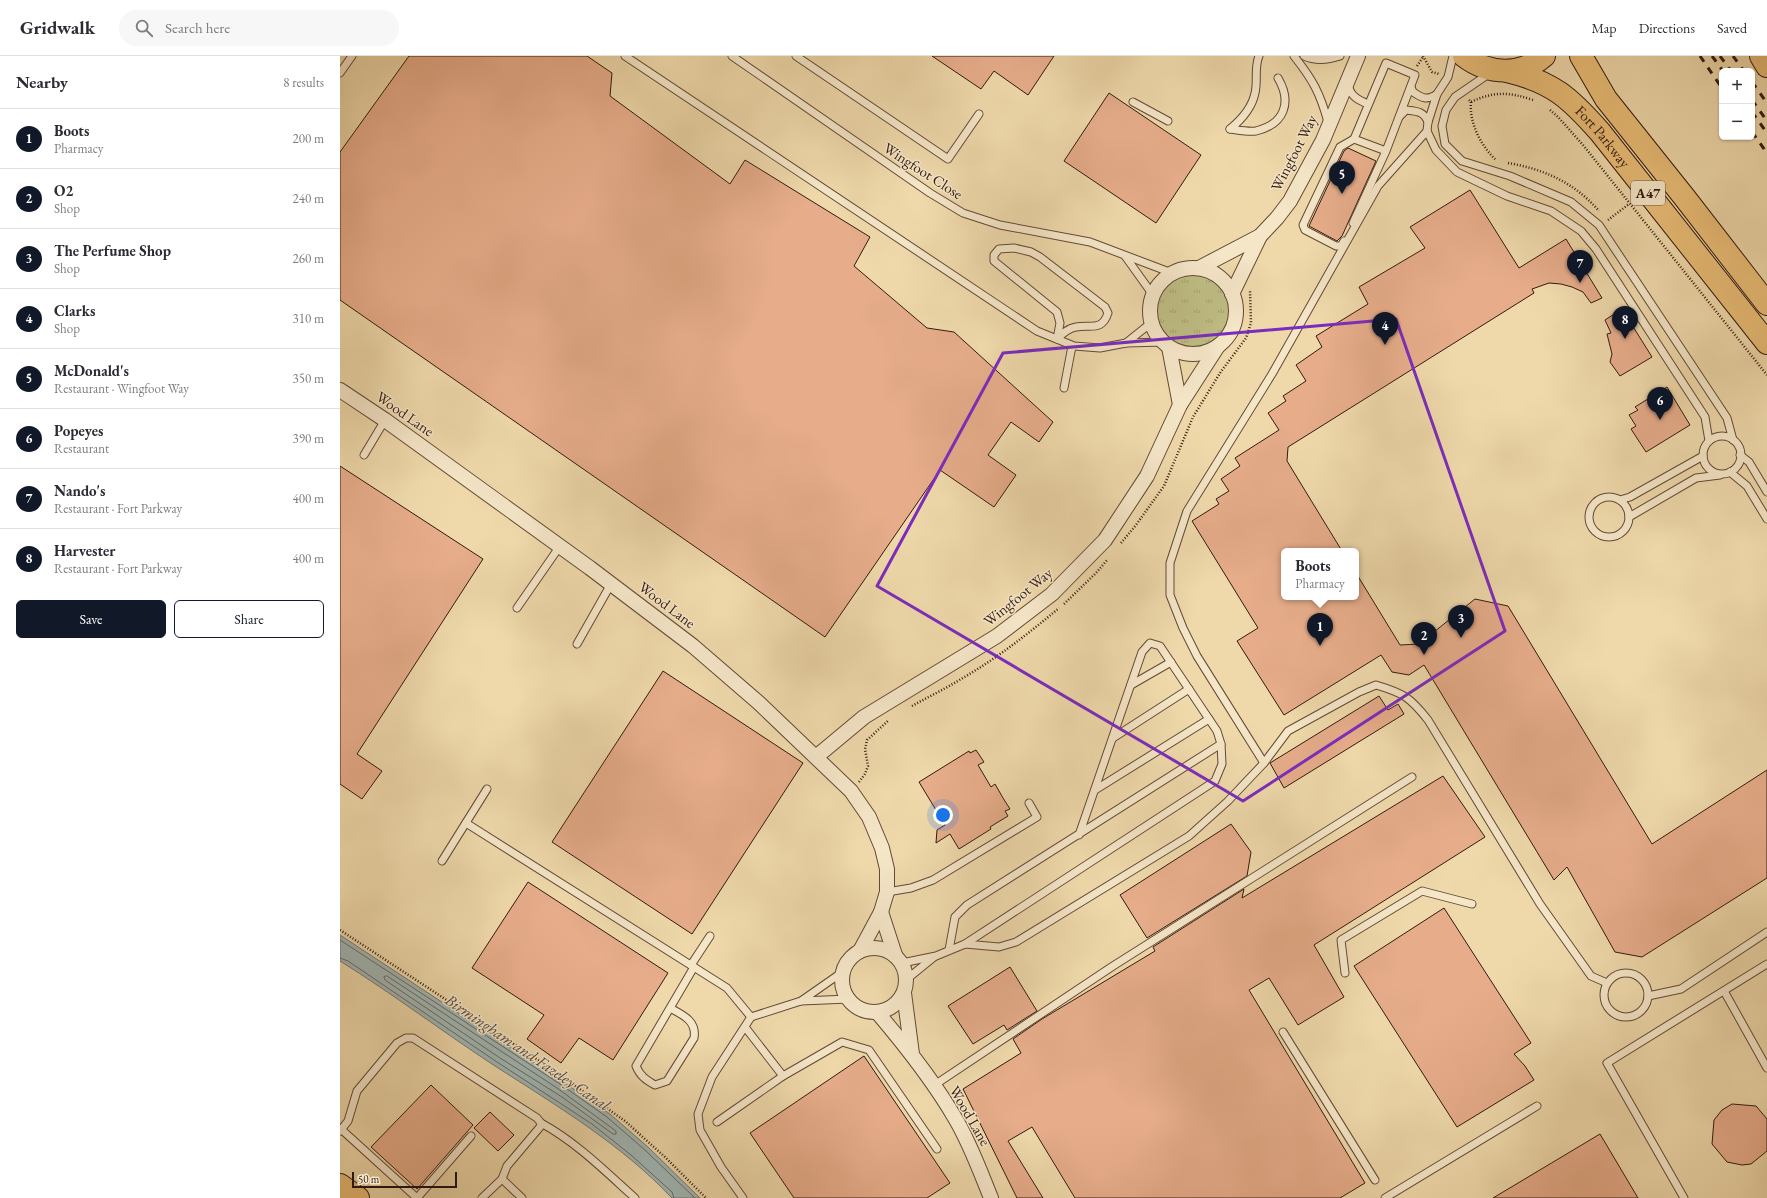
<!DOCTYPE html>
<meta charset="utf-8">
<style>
:root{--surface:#fff;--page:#f7f7f7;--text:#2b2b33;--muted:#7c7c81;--line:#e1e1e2;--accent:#111827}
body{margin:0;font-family:"EB Garamond",serif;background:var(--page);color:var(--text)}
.controls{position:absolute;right:12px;top:12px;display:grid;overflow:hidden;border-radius:6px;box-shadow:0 1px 3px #0004}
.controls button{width:36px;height:36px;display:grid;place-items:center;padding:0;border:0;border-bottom:1px solid var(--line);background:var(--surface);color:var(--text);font:20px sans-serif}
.scale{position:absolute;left:12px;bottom:10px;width:105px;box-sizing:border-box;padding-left:4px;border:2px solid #321a0f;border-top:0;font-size:11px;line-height:14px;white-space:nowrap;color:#321a0f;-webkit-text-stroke:3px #f5e6c8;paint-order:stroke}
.you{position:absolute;left:603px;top:759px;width:14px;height:14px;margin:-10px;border:3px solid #fff;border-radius:50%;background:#1a73e8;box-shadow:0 0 0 6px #1a73e833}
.badge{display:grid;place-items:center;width:26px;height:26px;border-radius:50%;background:var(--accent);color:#fff;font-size:13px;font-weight:700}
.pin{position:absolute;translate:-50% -33px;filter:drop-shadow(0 1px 2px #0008)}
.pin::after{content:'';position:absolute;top:21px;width:14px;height:12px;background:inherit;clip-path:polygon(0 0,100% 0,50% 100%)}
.popup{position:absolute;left:941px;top:492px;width:78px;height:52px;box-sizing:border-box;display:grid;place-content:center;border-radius:6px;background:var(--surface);filter:drop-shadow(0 1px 3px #0005);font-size:13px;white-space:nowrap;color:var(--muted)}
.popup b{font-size:15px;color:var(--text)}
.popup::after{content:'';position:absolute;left:50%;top:100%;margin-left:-8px;border:8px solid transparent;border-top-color:var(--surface)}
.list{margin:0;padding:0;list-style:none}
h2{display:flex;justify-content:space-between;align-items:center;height:52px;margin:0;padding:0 16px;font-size:17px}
h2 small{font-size:13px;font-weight:400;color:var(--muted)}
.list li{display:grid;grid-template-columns:26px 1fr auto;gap:12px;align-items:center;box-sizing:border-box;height:60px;padding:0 16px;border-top:1px solid var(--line)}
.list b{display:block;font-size:15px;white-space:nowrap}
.list p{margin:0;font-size:13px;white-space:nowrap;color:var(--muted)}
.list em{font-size:13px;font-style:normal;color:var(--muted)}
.actions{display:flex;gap:8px;padding:12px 16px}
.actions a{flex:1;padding:9px 0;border:1px solid var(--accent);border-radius:6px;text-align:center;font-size:14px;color:var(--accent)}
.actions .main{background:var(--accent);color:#fff}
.icon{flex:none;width:22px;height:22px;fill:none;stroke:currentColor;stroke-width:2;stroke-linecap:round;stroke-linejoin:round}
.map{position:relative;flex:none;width:1427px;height:1142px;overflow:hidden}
header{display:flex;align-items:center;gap:24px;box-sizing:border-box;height:56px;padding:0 20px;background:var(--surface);border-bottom:1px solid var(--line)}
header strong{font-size:19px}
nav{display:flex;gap:22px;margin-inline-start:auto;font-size:14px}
.search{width:280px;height:36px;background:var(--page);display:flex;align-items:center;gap:10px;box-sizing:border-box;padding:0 14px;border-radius:22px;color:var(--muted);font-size:15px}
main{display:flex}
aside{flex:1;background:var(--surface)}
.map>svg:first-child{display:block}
.grass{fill:url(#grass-tufts);stroke:#786c4a}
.water{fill:#a0b7b6;stroke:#747873}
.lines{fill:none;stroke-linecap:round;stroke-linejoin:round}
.shore{stroke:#696862;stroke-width:1}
.building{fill:#e7ad8b;stroke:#321a0f}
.service-casing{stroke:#614a36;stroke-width:9}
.minor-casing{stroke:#614a36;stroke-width:16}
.primary-casing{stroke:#321a0f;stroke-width:24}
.trunk-casing{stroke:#321a0f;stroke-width:24}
.motorway-casing{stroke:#321a0f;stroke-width:24}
.path{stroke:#321a0f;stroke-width:2.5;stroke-dasharray:1 2;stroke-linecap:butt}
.service{stroke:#f5e6c8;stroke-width:7}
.minor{stroke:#f5e6c8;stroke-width:14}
.primary{stroke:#e8bc76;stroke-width:22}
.trunk{stroke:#e8bc76;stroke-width:22}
.motorway{stroke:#e8bc76;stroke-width:22}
.rail{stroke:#321a0f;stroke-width:3;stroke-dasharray:7 7;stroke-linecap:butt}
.marked{fill:none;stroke:#7b2cbf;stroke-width:3;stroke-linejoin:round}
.labels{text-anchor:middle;stroke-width:3;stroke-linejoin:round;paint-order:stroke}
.shield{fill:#f5e6c8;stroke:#6c5746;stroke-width:1}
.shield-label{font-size:14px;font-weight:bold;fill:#321a0f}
.street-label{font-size:15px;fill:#321a0f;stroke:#f5e6c8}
.water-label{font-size:16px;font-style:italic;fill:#534941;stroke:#f5e6c8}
</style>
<header>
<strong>Gridwalk</strong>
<div class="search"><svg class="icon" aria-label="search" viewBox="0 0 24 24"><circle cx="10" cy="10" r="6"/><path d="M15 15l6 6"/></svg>Search here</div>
<nav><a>Map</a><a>Directions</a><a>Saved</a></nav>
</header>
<main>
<aside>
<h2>Nearby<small>8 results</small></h2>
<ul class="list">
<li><span class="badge">1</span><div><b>Boots</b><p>Pharmacy</p></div><em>200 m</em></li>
<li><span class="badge">2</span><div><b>O2</b><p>Shop</p></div><em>240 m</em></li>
<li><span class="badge">3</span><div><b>The Perfume Shop</b><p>Shop</p></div><em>260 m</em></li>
<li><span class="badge">4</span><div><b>Clarks</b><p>Shop</p></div><em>310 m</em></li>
<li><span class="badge">5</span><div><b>McDonald's</b><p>Restaurant · Wingfoot Way</p></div><em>350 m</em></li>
<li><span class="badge">6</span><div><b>Popeyes</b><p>Restaurant</p></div><em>390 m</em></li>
<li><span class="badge">7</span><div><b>Nando's</b><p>Restaurant · Fort Parkway</p></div><em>400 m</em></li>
<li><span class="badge">8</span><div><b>Harvester</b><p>Restaurant · Fort Parkway</p></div><em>400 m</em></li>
</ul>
<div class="actions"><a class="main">Save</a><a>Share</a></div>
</aside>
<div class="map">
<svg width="1427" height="1142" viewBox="0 0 1427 1142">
<defs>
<pattern id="grass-tufts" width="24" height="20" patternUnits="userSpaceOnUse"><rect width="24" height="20" fill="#bfbe85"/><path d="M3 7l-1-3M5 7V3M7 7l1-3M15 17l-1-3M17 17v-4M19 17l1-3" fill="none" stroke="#a5a372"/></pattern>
</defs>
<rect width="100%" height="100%" fill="#efd9ab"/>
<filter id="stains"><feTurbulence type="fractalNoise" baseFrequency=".005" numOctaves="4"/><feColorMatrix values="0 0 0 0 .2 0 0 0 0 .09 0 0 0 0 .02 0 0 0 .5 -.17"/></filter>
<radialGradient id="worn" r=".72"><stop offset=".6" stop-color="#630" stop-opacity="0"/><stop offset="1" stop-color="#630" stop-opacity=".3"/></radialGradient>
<circle class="grass" cx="853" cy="254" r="37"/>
<path class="water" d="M0,879L222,1025L270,1058L309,1092L360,1142H332C281,1088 217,1050 155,1010C103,976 53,938 0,905Z"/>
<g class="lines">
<g class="shore">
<path d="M0,884L220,1028L267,1061L306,1095L355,1142"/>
<path d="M0,902L8,905L157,1006L252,1068L291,1099L332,1136L334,1142"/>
<path d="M47,920L217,1032L276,1075V1078H273L222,1041L160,1002L45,924L44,921Z"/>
</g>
</g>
<g class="building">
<path d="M69,0H247L272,17L270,40L390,128L405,104L530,181L514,210L587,272L614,276L713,366L699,386L671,366L648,399L676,419L654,451L600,414L485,581L0,244V96Z"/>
<path d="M592,0H714L688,39L654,15L641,33Z"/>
<path d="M769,37L861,99L816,167L724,105Z"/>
<path d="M1008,92L1036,105L1002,180L997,185L969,170L1004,95Z"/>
<path d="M1130,134L1179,212L1226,183L1262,242L1251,247L1243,236L1232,231L1221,228L1209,227L1192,233L1194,237L948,391L947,405L1002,495H944V541H1016V517L1060,589L1079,588L1135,543L1168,550L1312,788L1427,714V822L1302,901L1275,896L1227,811L1214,824L1084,609L1069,619L1052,616L1041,599L944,659L897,585L918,572L852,465L879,448L876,443L889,435L881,423L900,410L895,402L939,374L928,357L946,345L943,340L966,325L956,309L982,291L976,280L1028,248L1019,231L1085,192L1070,171Z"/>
<path d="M1282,253L1312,301L1280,320L1270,306L1272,298L1267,278L1271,277L1265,264Z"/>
<path d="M1327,331L1350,369L1306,396L1291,373L1296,370L1289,359L1298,354L1295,351Z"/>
<path d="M0,410L143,503L17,698L42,715L22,743L0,728Z"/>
<path d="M323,615L463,707L352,878L212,786Z"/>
<path d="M1039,640L1048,654L1058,648L1064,658L944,732L930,707Z"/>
<path d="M636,694L644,706L638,709L651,731L655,728L663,742L670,753L665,755L668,760L650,771L651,773L619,793L610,778L596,787L597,774L605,769L579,726L629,695L630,697Z"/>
<path d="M1103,720L1145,781L974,889L1004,941L958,969L929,922L909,934L1025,1127L1000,1142H735L692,1071L668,1085L703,1142H677L623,1033L681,997L673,983L702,963L815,895L813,891L904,833L902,842Z"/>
<path d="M891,768L911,796L907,820L807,882L780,839Z"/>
<path d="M188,826L328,917L273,1004L239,982L221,1007L187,983L204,959L132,912Z"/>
<path d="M1104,852L1191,987L1174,998L1185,1010L1194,1024L1117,1071L1014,910Z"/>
<path d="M670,911L697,955L667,974L664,969L633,988L608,950Z"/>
<path d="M524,1000L610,1127L587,1142H454L410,1077Z"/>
<path d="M91,1029L133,1069L77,1133L31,1091Z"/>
<path d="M1392,1048L1416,1050L1427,1063V1095L1411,1108L1402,1109L1387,1106L1372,1088L1374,1064L1382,1054Z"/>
<path d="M150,1056L174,1079L158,1095L134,1072Z"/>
<path d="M1260,1078L1298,1142H1153Z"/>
</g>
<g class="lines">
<defs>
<g id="service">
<path d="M285,0L697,275L734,290L760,292L786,287L824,286"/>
<path d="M392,0L590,137L623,157L660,169L750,186L832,217"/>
<path d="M456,0L608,103L639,58"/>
<path d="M954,0C973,24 980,37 988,66"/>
<path d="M964,0C975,5 988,4 1000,0"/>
<path d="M1113,0L1108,21L1097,38L1088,66L1087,75L1096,94L1117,116L1167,140L1211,155L1241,175L1256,193L1365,361L1369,385"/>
<path d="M0,17L12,0"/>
<path d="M1150,17L1115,41L1106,54L1102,70L1105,88L1122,105L1170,120L1231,146L1259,169L1387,362L1393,384"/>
<path d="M1008,28C1010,40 1018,44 1028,48"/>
<path d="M1071,31L1073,36C1082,42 1087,45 1097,38"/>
<path d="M793,46L828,65"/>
<path d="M1060,60L1066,54C1076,55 1084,55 1088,66"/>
<path d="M890,73C898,74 908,76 916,75C945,68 952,46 938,22"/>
<path d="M890,73C901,64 912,52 915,37C918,25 914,12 919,0"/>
<path d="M1013,167L1046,95L1075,19L1046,7L1014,83L1046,95"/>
<path d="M1004,185L1001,190H996L965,174L963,169L1000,91L1014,83"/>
<path d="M674,192L691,196L700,201L765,251L768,257C762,276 750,268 736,271C728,272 722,278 717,283L720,267L717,256L654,205V199L659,193Z"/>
<path d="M785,200L813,239"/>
<path d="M786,287L811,267"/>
<path d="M724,332L732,290"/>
<circle cx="1382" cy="399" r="19"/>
<path d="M24,399L45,364"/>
<path d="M1400,399L1409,406L1427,436"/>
<path d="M1390,416L1407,430L1427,463"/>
<circle cx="1269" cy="461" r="20"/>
<path d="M1280,444L1290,441L1363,400"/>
<path d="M1289,461L1356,422L1380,419"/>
<path d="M177,552L220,490"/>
<path d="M237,588L271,528"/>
<path d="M791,629L831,606"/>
<path d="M773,682L849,633"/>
<path d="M924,707L857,600L843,572L830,539V507L847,455L932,318L1038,130L1087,75"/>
<path d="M755,734L869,663"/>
<path d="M126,767L387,932L411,961L461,945L509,943"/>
<path d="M102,805L147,733"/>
<path d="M547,836L571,832L593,824L697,761L689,747"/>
<path d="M625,888L875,725L882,708L881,688"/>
<path d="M609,894L615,861L627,849L881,688L877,675L820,590L810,587L802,596L739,779"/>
<path d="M562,907L596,900L625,888L659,891L676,886L849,780L888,745L924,707L948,675L1019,636L1036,629C1063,637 1070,641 1088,664L1200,848L1251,920L1267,927"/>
<path d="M351,909L370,880"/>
<circle cx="1286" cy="939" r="22"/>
<path d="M1005,917L1001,884L1082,835L1132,848"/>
<path d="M567,923L594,901"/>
<path d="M1384,935L1427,1012"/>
<path d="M1308,940L1341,933L1427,876"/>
<path d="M461,945L504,915"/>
<path d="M330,952C343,959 357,965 354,982L327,1025L315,1029C306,1024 300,1020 296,1010L354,911"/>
<path d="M943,976L1035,1124"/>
<path d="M443,1020L502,986L529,994L597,1093"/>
<path d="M593,1030L773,910L1072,721"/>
<path d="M377,1066L443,1020L405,971"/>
<path d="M201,1067C236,1086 265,1115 295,1142"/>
<path d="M1,1073L77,1142L131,1080"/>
<path d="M0,1075L8,1065L17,1035L57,987L66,982H73L197,1062L201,1067L200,1071L167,1110L162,1123"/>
<path d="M142,1142L162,1123L182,1142"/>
<path d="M403,1142L381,1111L360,1074L358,1058L372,1021L411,961"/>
<path d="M1045,1142L1197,1050"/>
<path d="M1344,1142L1267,1007L1427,908"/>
</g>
<g id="minor">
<path d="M859,212L920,180L937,162L950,145L983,84L1018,0"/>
<circle cx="853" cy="255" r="43"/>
<path d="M892,238L920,180"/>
<path d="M829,291L840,349"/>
<path d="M0,334L45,364L250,512L353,590L419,647L511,735L529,761L542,792L547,813V836L541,856L520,895"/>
<path d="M476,701L524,661L657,580L712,538L765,484L807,420L840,349L878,290"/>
<path d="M541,856L555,899"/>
<circle cx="534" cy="924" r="32"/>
<path d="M564,937L572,998"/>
<path d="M537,956C565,989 593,1024 615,1062C630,1087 640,1115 651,1142"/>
</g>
<g id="primary">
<path d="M1124,0C1149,19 1181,20 1204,0"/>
<path d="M1241,0L1266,43L1345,142L1427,248"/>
<path id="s1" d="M1167,15C1213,26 1230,42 1260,76L1427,287"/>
</g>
<path id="trunk" d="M0,1129L18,1142"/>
<path id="motorway" d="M1421,0L1427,10"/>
</defs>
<use href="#service" class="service-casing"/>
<use href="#minor" class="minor-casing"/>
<use href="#primary" class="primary-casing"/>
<use href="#trunk" class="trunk-casing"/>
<use href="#motorway" class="motorway-casing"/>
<g class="path">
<path d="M1083,0L1092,16L1099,18"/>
<path d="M1077,10L1083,1"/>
<path d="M1129,44L1131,46C1154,35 1169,36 1193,44"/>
<path d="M1131,46C1129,67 1141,90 1156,104"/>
<path d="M1210,54L1219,62L1243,89L1427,319"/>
<path d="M1168,107C1204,113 1235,127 1259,155"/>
<path d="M1268,164L1289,148"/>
<path d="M781,487L796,469L824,430L853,361L880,317L906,282L911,267L910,235"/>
<path d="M724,548L756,517L768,503"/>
<path d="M572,650C588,641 605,633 621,623C656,603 688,578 719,552"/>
<path d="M519,726L525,718L528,710L525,693L527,684L549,664"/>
<path d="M0,874L207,1010L285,1065L325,1101L366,1142"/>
</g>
<use href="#service" class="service"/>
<use href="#minor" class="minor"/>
<use href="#primary" class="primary"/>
<use href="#trunk" class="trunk"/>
<use href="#motorway" class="motorway"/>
<g class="rail">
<path d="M1360,0L1382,32"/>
<path d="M1372,0L1383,15"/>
<path d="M1380,0L1391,15"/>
<path d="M1393,0L1404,15"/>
<path d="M1412,26L1427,47"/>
<path d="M1412,44L1427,65"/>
<path d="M1412,56L1427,77"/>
<path d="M1412,76L1427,97"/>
</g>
</g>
<path class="marked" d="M1056,263L1165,575L903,745L537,530L663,297Z"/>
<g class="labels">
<rect class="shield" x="1291" y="125" width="34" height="24" rx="3"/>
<g class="shield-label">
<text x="1308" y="142">A47</text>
</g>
<g class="street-label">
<text dy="5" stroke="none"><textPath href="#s1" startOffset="119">Fort Parkway</textPath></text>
<text transform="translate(954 97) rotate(-63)" y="5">Wingfoot Way</text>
<text transform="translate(583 115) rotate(33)" y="5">Wingfoot Close</text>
<text transform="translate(65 358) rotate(35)" y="5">Wood Lane</text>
<text transform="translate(678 541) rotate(-39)" y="5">Wingfoot Way</text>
<text transform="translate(327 549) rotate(37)" y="5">Wood Lane</text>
<text transform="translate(630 1060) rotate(60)" y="5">Wood Lane</text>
</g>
<g class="water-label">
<text transform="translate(188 996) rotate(34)" y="6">Birmingham and Fazeley Canal</text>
</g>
</g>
<rect width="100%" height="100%" filter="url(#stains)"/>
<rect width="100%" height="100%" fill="url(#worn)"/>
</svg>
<div class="controls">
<button>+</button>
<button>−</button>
</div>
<div class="scale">50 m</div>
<div class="you"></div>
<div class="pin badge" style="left:980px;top:590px">1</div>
<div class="popup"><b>Boots</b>Pharmacy</div>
<div class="pin badge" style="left:1084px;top:599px">2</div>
<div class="pin badge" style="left:1121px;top:582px">3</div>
<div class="pin badge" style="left:1045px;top:289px">4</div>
<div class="pin badge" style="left:1002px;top:138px">5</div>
<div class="pin badge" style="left:1320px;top:364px">6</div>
<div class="pin badge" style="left:1240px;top:227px">7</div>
<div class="pin badge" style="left:1285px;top:283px">8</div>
</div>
</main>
